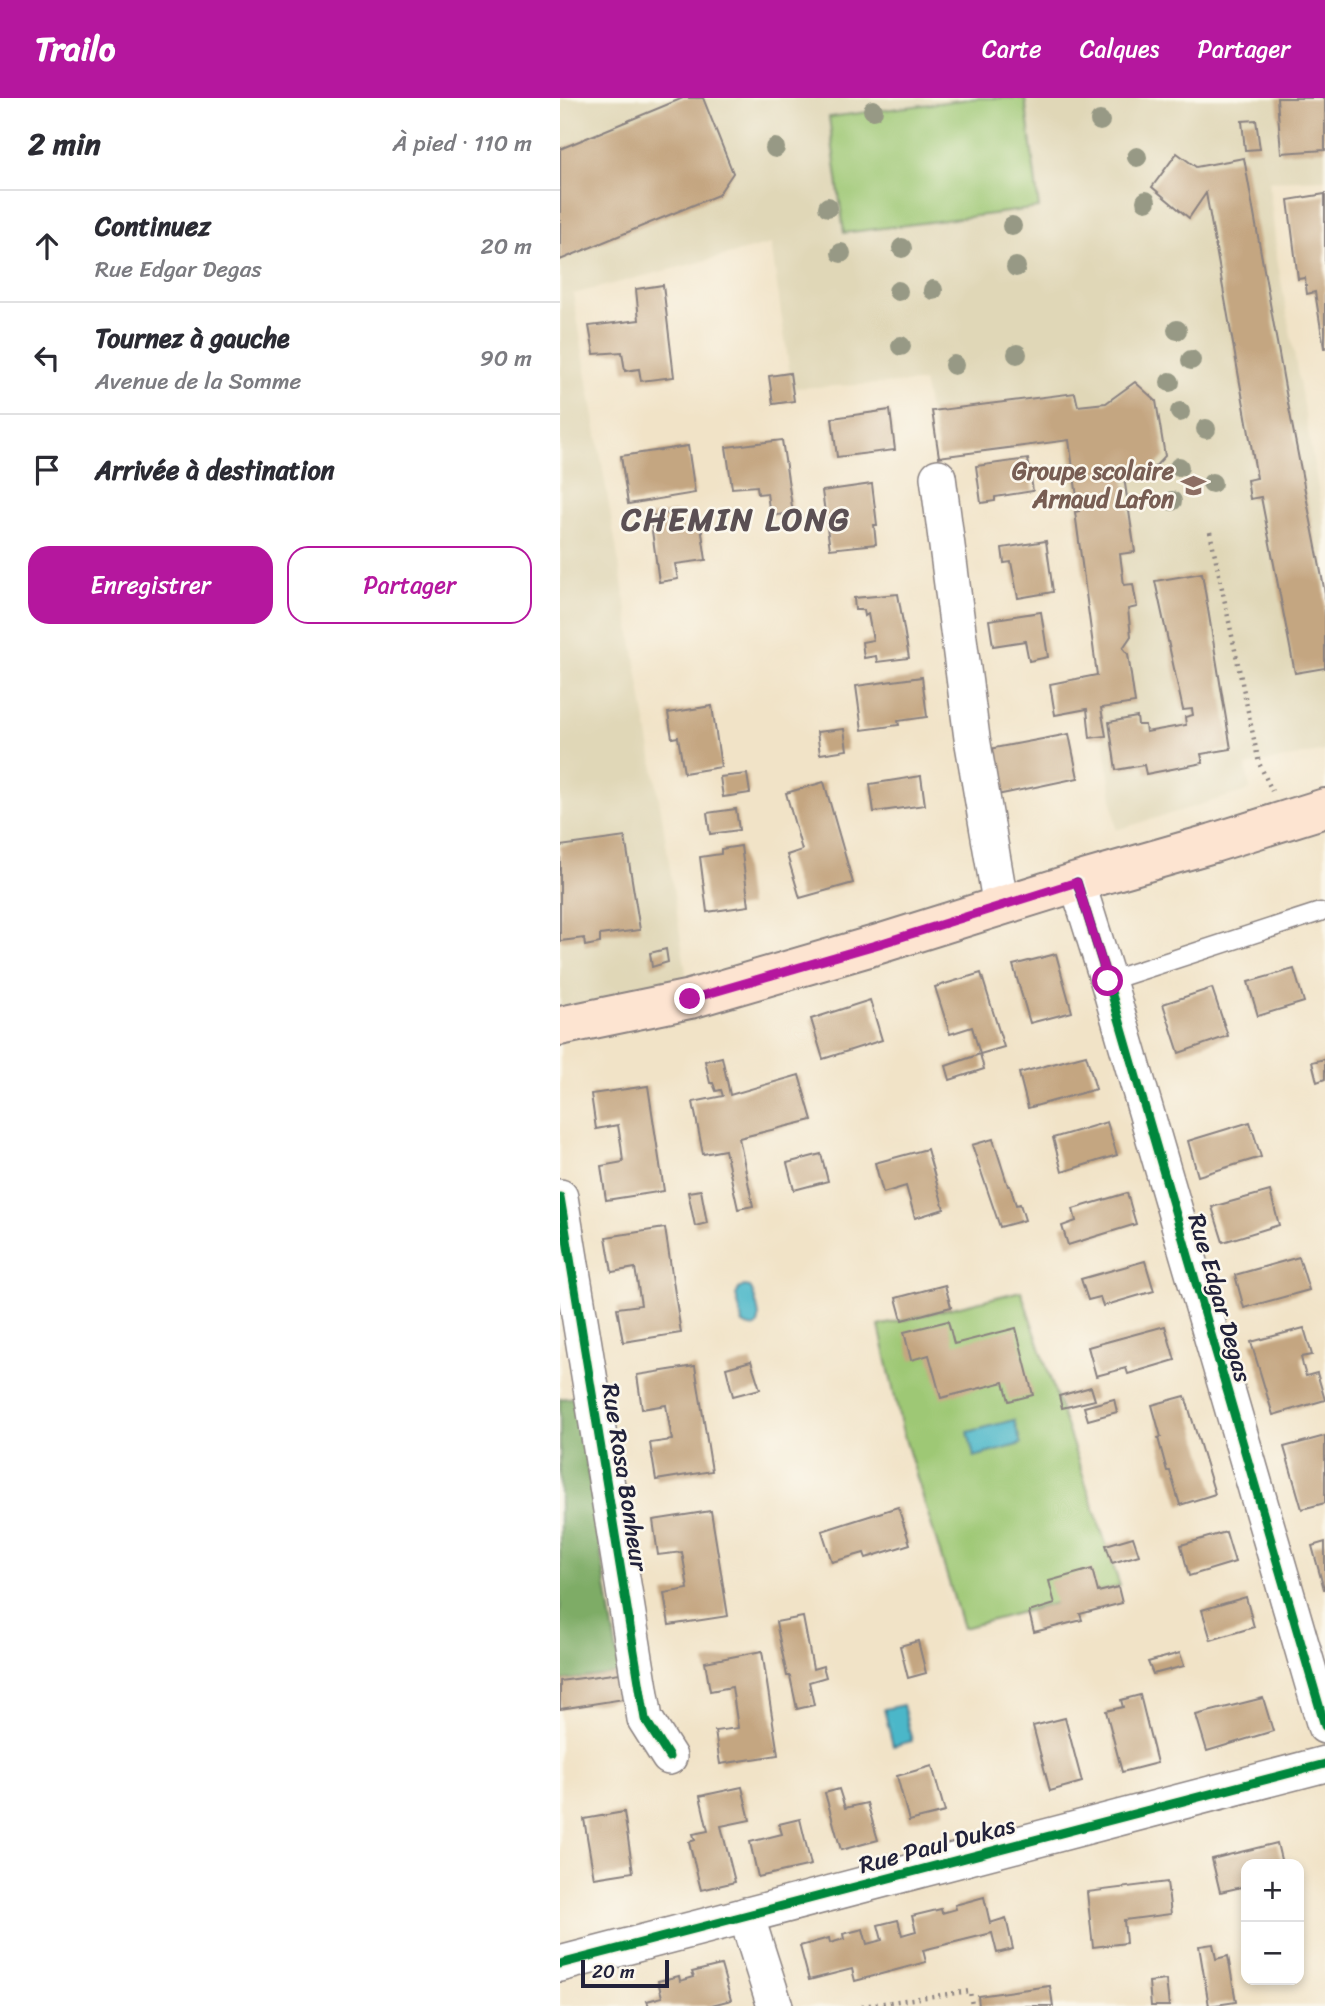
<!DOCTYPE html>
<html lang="fr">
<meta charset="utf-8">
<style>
:root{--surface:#fff;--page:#f2f2f3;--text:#2b2b33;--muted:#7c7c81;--line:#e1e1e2;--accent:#b5179e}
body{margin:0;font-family:Sriracha,sans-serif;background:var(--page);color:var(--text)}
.controls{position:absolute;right:21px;bottom:21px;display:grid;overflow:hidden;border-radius:14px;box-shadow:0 4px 10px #0003}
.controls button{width:63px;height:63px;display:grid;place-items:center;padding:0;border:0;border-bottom:2px solid var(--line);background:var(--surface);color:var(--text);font:35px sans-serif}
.scale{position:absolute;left:21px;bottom:18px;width:88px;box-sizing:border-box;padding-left:7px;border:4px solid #22223b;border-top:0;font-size:19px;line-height:24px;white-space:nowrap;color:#22223b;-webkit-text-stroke:5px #fbf7ec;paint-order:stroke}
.stop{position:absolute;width:21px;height:21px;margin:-16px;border:5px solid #b5179e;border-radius:50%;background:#fff}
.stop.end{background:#b5179e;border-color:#fff;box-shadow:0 2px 7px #0008}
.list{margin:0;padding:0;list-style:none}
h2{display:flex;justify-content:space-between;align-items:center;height:91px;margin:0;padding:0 28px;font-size:30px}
h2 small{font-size:23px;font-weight:400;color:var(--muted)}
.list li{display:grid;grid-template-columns:46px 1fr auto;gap:21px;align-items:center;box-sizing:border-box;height:112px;padding:0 28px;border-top:2px solid var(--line)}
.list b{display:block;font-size:26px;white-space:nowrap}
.list p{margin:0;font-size:23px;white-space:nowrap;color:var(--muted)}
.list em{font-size:23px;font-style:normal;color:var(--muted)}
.actions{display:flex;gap:14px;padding:21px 28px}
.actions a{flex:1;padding:16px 0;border:2px solid var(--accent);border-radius:21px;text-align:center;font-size:24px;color:var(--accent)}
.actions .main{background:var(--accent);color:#fff}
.icon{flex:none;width:38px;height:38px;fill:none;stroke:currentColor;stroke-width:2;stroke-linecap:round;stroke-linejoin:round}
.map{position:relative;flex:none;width:765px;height:1908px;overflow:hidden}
header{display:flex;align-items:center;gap:42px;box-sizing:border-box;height:98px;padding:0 35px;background:var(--accent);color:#fff}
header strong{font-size:33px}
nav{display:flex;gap:38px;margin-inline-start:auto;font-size:24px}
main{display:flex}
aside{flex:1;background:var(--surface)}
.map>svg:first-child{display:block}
.built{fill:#e0d7b7}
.green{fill:#9ec874;stroke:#607558;stroke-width:2}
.forest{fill:#7eac66;stroke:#506750;stroke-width:2}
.water{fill:#4cb7c9;stroke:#376c82;stroke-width:2}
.building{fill:#c4a681}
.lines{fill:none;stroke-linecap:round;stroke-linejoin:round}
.service-casing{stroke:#8a8281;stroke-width:21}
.minor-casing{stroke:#8a8281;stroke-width:38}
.secondary-casing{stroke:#8a8281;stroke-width:42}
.path{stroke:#8a8281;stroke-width:4.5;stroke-dasharray:2 5;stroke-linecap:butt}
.service{stroke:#fff;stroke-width:18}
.minor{stroke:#fff;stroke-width:35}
.secondary{stroke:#fde4d1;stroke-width:38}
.cycleway-casing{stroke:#fbf7ec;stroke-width:13}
.cycleway{stroke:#00873e;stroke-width:9}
.tree{fill:#979985}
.route{stroke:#b5179e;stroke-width:9}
.labels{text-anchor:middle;stroke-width:5;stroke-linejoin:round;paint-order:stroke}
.education-label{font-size:24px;font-weight:bold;fill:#785e54;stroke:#fbf7ec;text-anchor:end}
.street-label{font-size:24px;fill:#22223b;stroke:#fbf7ec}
.district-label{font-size:32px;font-weight:bold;letter-spacing:2px;fill:#5b5054;stroke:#fbf7ec}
</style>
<header>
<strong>Trailo</strong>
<nav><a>Carte</a><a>Calques</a><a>Partager</a></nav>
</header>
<main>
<aside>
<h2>2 min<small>À pied · 110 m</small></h2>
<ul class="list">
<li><svg class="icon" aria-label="ahead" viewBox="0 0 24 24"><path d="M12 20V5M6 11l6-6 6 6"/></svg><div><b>Continuez</b><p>Rue Edgar Degas</p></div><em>20 m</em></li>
<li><svg class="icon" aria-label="left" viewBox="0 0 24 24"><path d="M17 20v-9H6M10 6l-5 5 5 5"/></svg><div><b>Tournez à gauche</b><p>Avenue de la Somme</p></div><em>90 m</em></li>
<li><svg class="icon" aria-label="arrive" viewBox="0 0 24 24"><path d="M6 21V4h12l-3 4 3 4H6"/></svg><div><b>Arrivée à destination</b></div></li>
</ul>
<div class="actions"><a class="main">Enregistrer</a><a>Partager</a></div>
</aside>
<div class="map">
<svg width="765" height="1908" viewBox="0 0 765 1908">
<rect width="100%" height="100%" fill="#fbf7ec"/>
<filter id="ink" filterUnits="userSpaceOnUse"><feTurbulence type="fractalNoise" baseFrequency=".0143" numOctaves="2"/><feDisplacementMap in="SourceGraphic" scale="14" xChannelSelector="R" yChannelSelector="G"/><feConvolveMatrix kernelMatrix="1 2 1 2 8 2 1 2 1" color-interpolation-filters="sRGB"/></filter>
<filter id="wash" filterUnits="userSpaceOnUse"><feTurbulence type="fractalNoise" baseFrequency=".00686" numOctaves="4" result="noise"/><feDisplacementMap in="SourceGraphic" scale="28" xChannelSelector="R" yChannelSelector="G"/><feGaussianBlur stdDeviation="1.57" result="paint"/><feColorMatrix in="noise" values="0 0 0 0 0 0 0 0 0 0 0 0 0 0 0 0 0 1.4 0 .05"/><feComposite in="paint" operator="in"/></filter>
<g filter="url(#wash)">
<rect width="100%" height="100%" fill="#f1e3c7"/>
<path class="built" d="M0,0H765V81L709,83L717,160L765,429V653L686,668L690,692L556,732L506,343L379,359L363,284L232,290L211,146L13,196L101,712L130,901L0,928Z"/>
<g class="green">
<path d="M417,0H465L479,110L284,135L269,19Z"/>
<path d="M461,1193L560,1488L403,1530L342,1331L319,1228Z"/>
</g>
<path class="forest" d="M16,1299L60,1575L0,1583V1301Z"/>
<g class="water">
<path d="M184,1188L190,1189C196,1200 210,1242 183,1226L176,1197L179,1191Z"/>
<path d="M454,1322L461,1346L414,1359L408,1334Z"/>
<path d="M343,1607L352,1643L333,1648L324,1611Z"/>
</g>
<g id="blocks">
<g class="building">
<path d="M123,0H143L173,75L158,97L0,162V51Z"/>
<path d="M717,0H765V52L721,55Z"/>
<path d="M696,22L700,51L685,52L682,23Z"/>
<path d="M617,55L636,69L684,60L726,295L765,495V570L735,575L701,399L690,401L687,382L697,380L646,95L629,120L592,89Z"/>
<path d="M765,96V250H764L755,194L747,196L745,180L738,181L728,102Z"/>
<path d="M103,187L114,279L81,283L79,271L65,273L62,254L34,256L29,228L79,222L76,191Z"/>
<path d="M230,275L234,303L213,306L209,278Z"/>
<path d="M575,284L596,303L605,358L588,376L564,379L575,454L560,456L564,487L573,486L577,509L568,511L571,538L563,550L568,556L575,605L541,610L546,638L530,640L527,611L495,617L490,586L537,577L515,414L519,413L509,342L379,359L372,313L515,295L518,308L546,305Z"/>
<path d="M330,312L335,352L277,359L272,320Z"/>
<path d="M222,342L233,415L210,418L207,395L198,396L197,388L172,390L166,349Z"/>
<path d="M128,348L135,395L68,406L61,358Z"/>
<path d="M468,361L473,393L435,399V403L421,405L416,368Z"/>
<path d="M312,386L317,427H314L316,446L270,451L262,393Z"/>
<path d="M116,414L118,430L141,428L146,462L115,466L118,481L99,484L90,418Z"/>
<path d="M486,443L493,494L458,500L451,464L444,465L442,450Z"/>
<path d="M642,475L671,651L641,656L643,665L586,676L584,667L556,672L549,624L577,619L578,627H585L586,634L626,627L625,619L633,617L632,611L623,612L595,483Z"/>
<path d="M338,496L349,560L317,564L316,558L304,560L302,544L313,542L308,516L305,518L304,512H295L294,500Z"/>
<path d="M481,514L488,559L469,563L465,543L433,548L429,522Z"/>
<path d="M362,579L367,619L338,623L339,627L302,632L296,588Z"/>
<path d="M152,608L161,669L124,675L118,639L112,640L108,615Z"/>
<path d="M284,631L287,652L260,656L257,634Z"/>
<path d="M509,636L518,680L437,697L429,651Z"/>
<path d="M187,676L190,695L163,699L160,679Z"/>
<path d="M361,678L365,707L314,714L310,686Z"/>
<path d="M264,684L293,785L240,800L227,757L242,752L226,695Z"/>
<path d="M176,711L179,732L150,736L147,715Z"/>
<path d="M65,739L80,832L40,837V845L25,848L24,840L0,843V748Z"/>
<path d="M181,748L189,808L147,814L140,759L161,756V751Z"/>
<path d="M106,851L108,864L92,869L90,855Z"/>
<path d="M496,856L512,914L470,925L453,867Z"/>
<path d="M734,871L744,904L698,918L688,884Z"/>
<path d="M421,875L444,949L420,956L424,971L390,982L386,968L420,956L412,929L390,936L375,889Z"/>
<path d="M652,890L668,938L619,955L603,906Z"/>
<path d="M310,902L322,942L263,961L251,921Z"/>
<path d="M526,957L536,991L468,1010L459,975Z"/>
<path d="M162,959L170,997L239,977L252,1022L179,1040L193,1108L178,1111L165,1052L143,1056L133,1004L163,998L161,992L156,993L153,985H150L145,963Z"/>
<path d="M765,961V981L757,984L752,964Z"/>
<path d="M88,988L104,1093L46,1102L41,1068L63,1064L61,1046L58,1027L36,1031L31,996Z"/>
<path d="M547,1024L557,1057L502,1074L493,1040Z"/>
<path d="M690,1024L701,1059L638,1078L628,1043Z"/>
<path d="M433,1041L448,1088H450L456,1107L460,1106L465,1122L440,1129L412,1047Z"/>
<path d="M367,1051L384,1111L355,1120L346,1088L323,1095L315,1065Z"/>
<path d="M261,1056L268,1083L234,1092L227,1065Z"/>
<path d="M141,1092L147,1125L135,1128L128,1094Z"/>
<path d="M710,1093L719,1127L663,1144L652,1109Z"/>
<path d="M567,1095L576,1126L508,1147L502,1128L516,1123L513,1111Z"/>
<path d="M105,1130L121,1235L63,1244L57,1210L81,1207L78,1188L75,1170L52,1174L46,1139Z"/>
<path d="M739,1159L749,1192L684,1210L675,1177Z"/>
<path d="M585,1163L594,1193L543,1208L540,1199L528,1202L521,1181Z"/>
<path d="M385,1187L391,1209L342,1222L336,1200Z"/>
<path d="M388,1223L394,1246L456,1230L473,1297L449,1303L444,1284L381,1300L369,1257L351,1262L344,1234Z"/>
<path d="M605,1228L615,1262L568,1276L566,1270L536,1278L528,1249Z"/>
<path d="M744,1230L752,1257L741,1259L743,1268L746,1278L757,1275L765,1302L713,1317L691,1244Z"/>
<path d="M191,1263L200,1291L173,1298L166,1270Z"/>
<path d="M135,1268L152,1373L96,1382L90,1345L112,1342L106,1307L82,1311L77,1277Z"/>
<path d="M531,1289L535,1302L502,1310L499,1298Z"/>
<path d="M625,1298L655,1396L620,1407L610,1373H607L598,1340L601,1339L592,1307Z"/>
<path d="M554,1301L557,1314L528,1322L524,1309Z"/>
<path d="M765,1338V1405L742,1411L724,1349Z"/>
<path d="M338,1409L350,1446L306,1460L304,1455L272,1464L262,1433Z"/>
<path d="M151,1413L168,1518L109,1527L104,1495L128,1491L125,1471L122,1454L98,1457L93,1422Z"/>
<path d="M666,1434L675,1464L629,1478L621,1447Z"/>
<path d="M573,1439L579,1457L552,1465L546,1447Z"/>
<path d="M765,1444V1491H764L752,1448Z"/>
<path d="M532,1471L538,1494L558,1489L562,1505L520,1516L522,1522L474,1534L469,1514L495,1506L489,1483Z"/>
<path d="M686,1499L694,1529L651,1542L642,1512Z"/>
<path d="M243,1519L253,1571L263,1568L266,1579L249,1584L254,1607L237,1611L230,1578H227L216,1524Z"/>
<path d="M358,1543L366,1575L348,1580L340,1548Z"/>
<path d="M202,1553L218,1657L160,1666L155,1633L178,1630L172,1589L150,1593L145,1564Z"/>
<path d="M620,1555L624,1568L593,1576L588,1564Z"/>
<path d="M60,1575L64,1601L0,1611V1583Z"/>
<path d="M580,1597L597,1665L562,1674L546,1613L563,1609L561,1602Z"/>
<path d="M703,1600L713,1633L647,1653L636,1617Z"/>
<path d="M505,1620L522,1684L490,1693L473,1628Z"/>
<path d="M372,1668L385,1714L349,1723L337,1678Z"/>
<path d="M182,1689L190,1722L161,1728L175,1784L141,1792L129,1744L135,1742L133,1736L148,1733L140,1698Z"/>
<path d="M279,1691L285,1710L307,1705L318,1742L281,1752L265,1695Z"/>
<path d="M64,1714L73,1774L34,1780L24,1721Z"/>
<path d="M240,1721L251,1767L198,1779L190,1744L222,1736L219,1726Z"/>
<path d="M717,1745L722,1766H686V1788L660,1794L652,1761Z"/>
<path d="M607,1784L611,1816L564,1822L566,1845L533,1849L527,1794Z"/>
<path d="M424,1799L430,1825L446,1820L453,1851L437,1855L432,1835L363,1852L366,1864L295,1883L292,1871L249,1882L240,1848L269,1840L270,1845L284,1841L283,1836L303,1831L307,1846L322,1842L318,1827L338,1822L342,1837L356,1833L352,1818L381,1811L382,1815L396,1811L395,1807Z"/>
<path d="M653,1846L656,1861L668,1858L676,1904L649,1908L639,1848Z"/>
<path d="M161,1867L171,1902L148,1908H89L87,1903L102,1899L98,1883L119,1878L120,1883L134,1879L132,1874Z"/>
<path d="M606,1882L609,1908H591L589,1884Z"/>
<path d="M490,1888L493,1908H419L418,1898Z"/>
</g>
</g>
</g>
<g filter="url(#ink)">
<use href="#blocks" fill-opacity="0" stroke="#8a8281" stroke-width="2"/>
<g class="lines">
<defs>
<path id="service" d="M548,883L760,814"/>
<g id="minor">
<path d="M378,379L412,640L441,809"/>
<path d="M517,784L548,883L765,1628"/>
<path d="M0,1099L85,1621L109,1659"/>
<path d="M186,1817L215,1908"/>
<path d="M0,1866L765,1666"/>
</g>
<path id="secondary" d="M0,928L130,901L319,846L517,784L653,745L765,710"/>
</defs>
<use href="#service" class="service-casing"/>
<use href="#minor" class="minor-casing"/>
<use href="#secondary" class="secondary-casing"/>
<g class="path">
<path d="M650,434L699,665L712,693"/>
<path d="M302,1908L410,1893L412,1908"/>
</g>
<use href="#service" class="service"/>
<use href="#minor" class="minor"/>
<use href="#secondary" class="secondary"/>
<defs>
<g id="cycleway">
<path d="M517,784L548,883L765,1628"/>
<path d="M0,1099L85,1621L109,1659"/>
<path d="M0,1866L765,1666"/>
</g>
</defs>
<use href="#cycleway" class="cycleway-casing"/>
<use href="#cycleway" class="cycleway"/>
</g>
<g class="tree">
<circle cx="313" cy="12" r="10"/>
<circle cx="540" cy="23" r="10"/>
<circle cx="215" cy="50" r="10"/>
<circle cx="577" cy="59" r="10"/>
<circle cx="586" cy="103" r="10"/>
<circle cx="268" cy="109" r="10"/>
<circle cx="452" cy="128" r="10"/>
<circle cx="342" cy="150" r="10"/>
<circle cx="281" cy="155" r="10"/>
<circle cx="456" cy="169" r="10"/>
<circle cx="373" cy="192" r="10"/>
<circle cx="338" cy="193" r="10"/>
<circle cx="617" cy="232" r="10"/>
<circle cx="341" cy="248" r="10"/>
<circle cx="457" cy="256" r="10"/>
<circle cx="631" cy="262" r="10"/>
<circle cx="394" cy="267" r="10"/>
<circle cx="610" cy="284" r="10"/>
<circle cx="620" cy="314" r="10"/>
<circle cx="646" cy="331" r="10"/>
<circle cx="619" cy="369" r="10"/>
<circle cx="652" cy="385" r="10"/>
<circle cx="612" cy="403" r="10"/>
</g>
</g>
<g class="lines" filter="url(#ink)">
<path class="route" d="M130,901L319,846L517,784L548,883"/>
</g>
<defs>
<symbol id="school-bare" viewBox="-9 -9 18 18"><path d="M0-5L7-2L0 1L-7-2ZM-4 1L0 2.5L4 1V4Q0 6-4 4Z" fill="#8d6e63" stroke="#fbf7ec" stroke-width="2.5" paint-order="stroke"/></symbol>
</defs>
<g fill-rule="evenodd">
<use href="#school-bare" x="616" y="370" width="35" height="35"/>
</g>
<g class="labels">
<g class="education-label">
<text x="614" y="381">Groupe scolaire<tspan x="614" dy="28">Arnaud Lafon</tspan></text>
</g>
<g class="street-label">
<text transform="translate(660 1200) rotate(74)" y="8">Rue Edgar Degas</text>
<text transform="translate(65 1379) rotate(81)" y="8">Rue Rosa Bonheur</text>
<text transform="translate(377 1747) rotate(-15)" y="8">Rue Paul Dukas</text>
</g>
<g class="district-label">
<text x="176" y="432">CHEMIN LONG</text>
</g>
</g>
</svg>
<div class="controls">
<button>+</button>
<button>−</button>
</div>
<div class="scale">20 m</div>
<div class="stop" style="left:548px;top:883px"></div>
<div class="stop end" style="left:130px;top:901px"></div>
</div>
</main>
